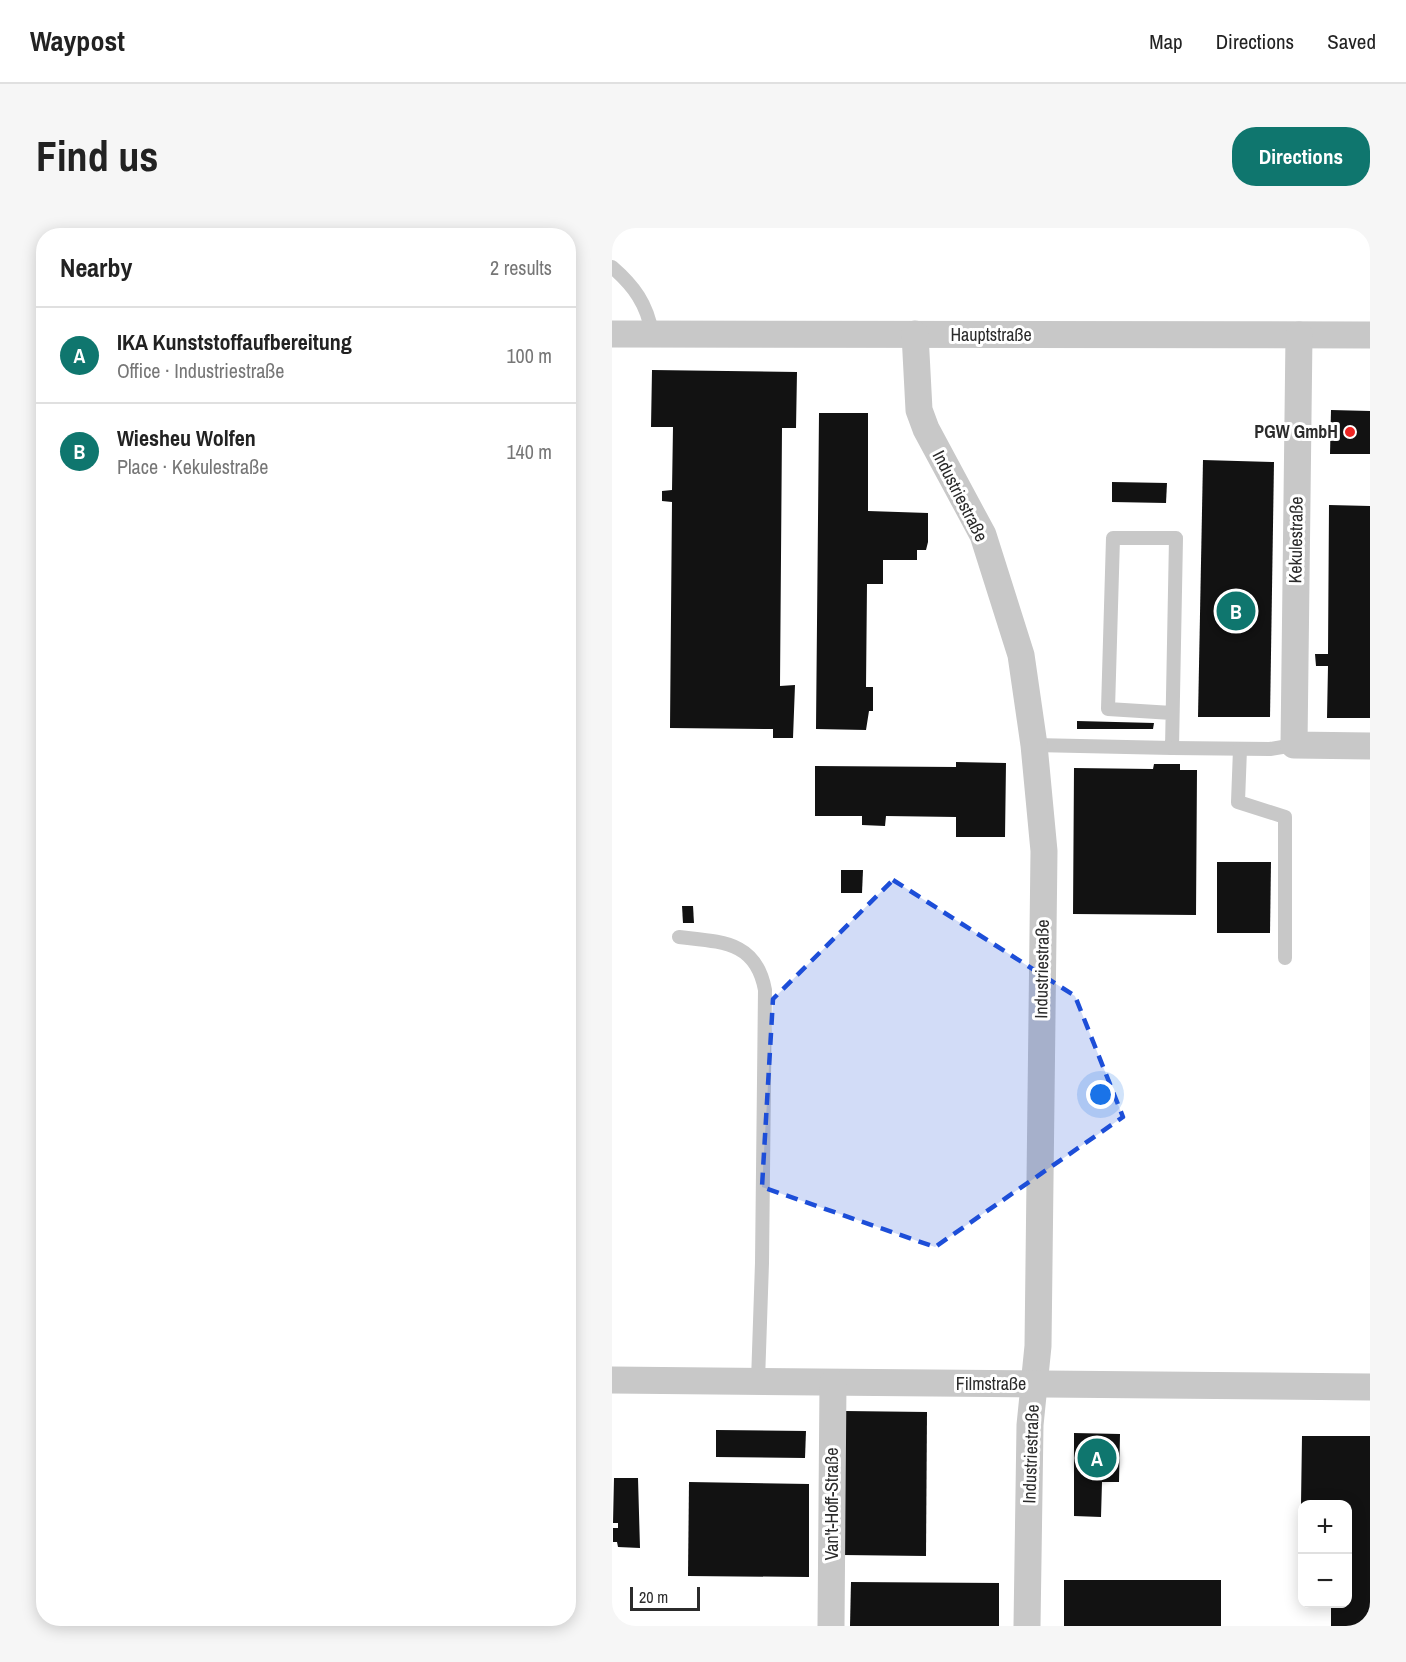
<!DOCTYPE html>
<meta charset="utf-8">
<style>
:root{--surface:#fff;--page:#f6f6f6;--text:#222;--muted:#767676;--line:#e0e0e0;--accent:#0f766e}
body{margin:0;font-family:"Archivo Narrow",sans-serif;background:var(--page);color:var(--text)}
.controls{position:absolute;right:18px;bottom:18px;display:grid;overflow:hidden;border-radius:12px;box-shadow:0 3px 15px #0003}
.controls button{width:54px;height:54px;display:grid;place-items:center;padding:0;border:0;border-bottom:2px solid var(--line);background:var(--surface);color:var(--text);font:30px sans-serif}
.scale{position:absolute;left:18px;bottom:15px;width:70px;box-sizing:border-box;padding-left:6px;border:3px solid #2b2b2b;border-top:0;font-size:16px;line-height:21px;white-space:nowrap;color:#2b2b2b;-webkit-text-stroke:4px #fff;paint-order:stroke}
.you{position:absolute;left:489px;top:867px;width:21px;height:21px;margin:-15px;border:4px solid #fff;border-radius:50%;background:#1a73e8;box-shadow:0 0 0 9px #1a73e833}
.badge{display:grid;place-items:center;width:39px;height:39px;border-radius:50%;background:var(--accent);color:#fff;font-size:20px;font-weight:700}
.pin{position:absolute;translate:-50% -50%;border:3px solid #fff;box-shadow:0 2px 6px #0006}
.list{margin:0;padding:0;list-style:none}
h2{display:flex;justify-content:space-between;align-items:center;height:78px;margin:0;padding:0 24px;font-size:26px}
h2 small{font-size:20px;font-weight:400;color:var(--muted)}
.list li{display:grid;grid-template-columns:39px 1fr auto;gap:18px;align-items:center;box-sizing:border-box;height:96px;padding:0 24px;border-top:2px solid var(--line)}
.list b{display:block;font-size:22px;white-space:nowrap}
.list p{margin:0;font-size:20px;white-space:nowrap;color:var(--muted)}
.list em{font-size:20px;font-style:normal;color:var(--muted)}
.map{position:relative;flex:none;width:758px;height:1398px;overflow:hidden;border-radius:24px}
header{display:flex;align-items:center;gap:36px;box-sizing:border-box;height:84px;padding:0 30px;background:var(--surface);border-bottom:2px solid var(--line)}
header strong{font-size:28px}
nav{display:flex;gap:33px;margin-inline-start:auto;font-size:21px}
.intro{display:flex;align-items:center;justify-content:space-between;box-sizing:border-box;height:144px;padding:0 36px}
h1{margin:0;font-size:42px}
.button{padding:15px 27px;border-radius:24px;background:var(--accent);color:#fff;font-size:21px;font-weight:700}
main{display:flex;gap:36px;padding:0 36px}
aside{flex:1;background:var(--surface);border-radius:24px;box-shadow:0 3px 15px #0003}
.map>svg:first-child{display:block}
.building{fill:#121212}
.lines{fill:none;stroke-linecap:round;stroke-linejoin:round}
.service{stroke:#c8c8c8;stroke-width:14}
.minor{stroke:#c8c8c8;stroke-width:27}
.marked{fill:#1d4ed8;fill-opacity:0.2;stroke:#1d4ed8;stroke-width:4.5;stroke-dasharray:12 8;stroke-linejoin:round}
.poi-dot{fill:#ed2523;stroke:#fff;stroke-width:2}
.labels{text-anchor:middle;stroke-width:6;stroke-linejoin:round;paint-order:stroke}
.street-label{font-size:18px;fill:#2b2b2b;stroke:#fff}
.poi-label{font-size:18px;font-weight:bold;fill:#2b2b2b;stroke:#fff;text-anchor:end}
</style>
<header>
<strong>Waypost</strong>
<nav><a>Map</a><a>Directions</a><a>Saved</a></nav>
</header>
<div class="intro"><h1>Find us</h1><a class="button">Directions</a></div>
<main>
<aside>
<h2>Nearby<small>2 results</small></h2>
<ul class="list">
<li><span class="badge">A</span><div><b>IKA Kunststoffaufbereitung</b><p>Office · Industriestraße</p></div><em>100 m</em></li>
<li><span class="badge">B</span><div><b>Wiesheu Wolfen</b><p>Place · Kekulestraße</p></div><em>140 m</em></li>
</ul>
</aside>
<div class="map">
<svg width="758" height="1398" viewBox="0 0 758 1398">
<rect width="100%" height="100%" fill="#fff"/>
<g class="building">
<path d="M40,142L185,144L184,200H170L168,458L183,457L181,510H161V501L58,500L60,274L50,273V263L60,262L61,199H39Z"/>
<path d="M719,182L758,183V226H718Z"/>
<path d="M207,185H256V283L316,285V314L314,322H305V332H271V356H255L254,459H261V483H257L254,502L204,501Z"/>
<path d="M591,232L662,234L658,489H586Z"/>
<path d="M500,254L555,255L554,275L500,274Z"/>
<path d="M717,277L758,278V490H715L716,438H704L703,426H716Z"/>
<path d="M465,493L542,495L541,501H465Z"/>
<path d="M344,534L394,535L393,609H344V589L274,588L273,598L250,597V588H203V538L344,539Z"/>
<path d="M542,536H568V542H585L584,687L461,686L462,540L541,541Z"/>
<path d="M605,634H659L658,705H605Z"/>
<path d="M229,642H251L250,665H229Z"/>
<path d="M70,678H81L82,695H71Z"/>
<path d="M233,1183L315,1184L314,1328L231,1327Z"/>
<path d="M104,1202L194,1203L193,1230L104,1229Z"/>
<path d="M462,1205L508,1206L507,1254H490L489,1289L462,1288Z"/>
<path d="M690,1208H758V1398H719V1376H736V1276H689Z"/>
<path d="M2,1250H26L28,1320L6,1319L5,1314H1V1300H6V1295H1Z"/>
<path d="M77,1254L197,1256V1349L76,1348Z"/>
<rect x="452" y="1352" width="157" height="46"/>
<path d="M239,1354L387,1355V1398H238Z"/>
</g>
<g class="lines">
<g class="service">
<path d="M0,39C22,58 35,76 40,105"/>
<path d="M422,517L560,520L564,310H501L496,481L560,485"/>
<path d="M560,520L658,521L682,517"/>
<path d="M628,521L626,574L673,589V730"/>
<path d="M67,709C110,714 144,713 153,762L150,1035L146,1153"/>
</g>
<g class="minor">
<path d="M0,106L758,107"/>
<path d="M303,106L307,182L314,201L371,307L409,427L422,517L432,623L426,1118L418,1197L415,1398"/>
<path d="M687,107L682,517L758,518"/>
<path d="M0,1152L758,1159"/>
<path d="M219,1398L221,1155"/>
</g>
</g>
<path class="marked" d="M281,652L463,768L511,889L323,1019L150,959L161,771Z"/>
<circle class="poi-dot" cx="738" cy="204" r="6"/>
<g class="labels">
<g class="street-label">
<text x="379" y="113">Hauptstraße</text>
<text transform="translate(348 268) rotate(63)" y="6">Industriestraße</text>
<text transform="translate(684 312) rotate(-89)" y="6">Kekulestraße</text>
<text transform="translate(430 741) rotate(-89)" y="6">Industriestraße</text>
<text x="379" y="1162">Filmstraße</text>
<text transform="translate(419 1226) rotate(-88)" y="6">Industriestraße</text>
<text transform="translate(220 1276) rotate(-90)" y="6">Van't-Hoff-Straße</text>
</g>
<g class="poi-label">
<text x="726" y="210">PGW GmbH</text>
</g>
</g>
</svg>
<div class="controls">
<button>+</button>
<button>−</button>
</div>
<div class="scale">20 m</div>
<div class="you"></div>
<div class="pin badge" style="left:485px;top:1230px">A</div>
<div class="pin badge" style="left:624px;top:383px">B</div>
</div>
</main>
